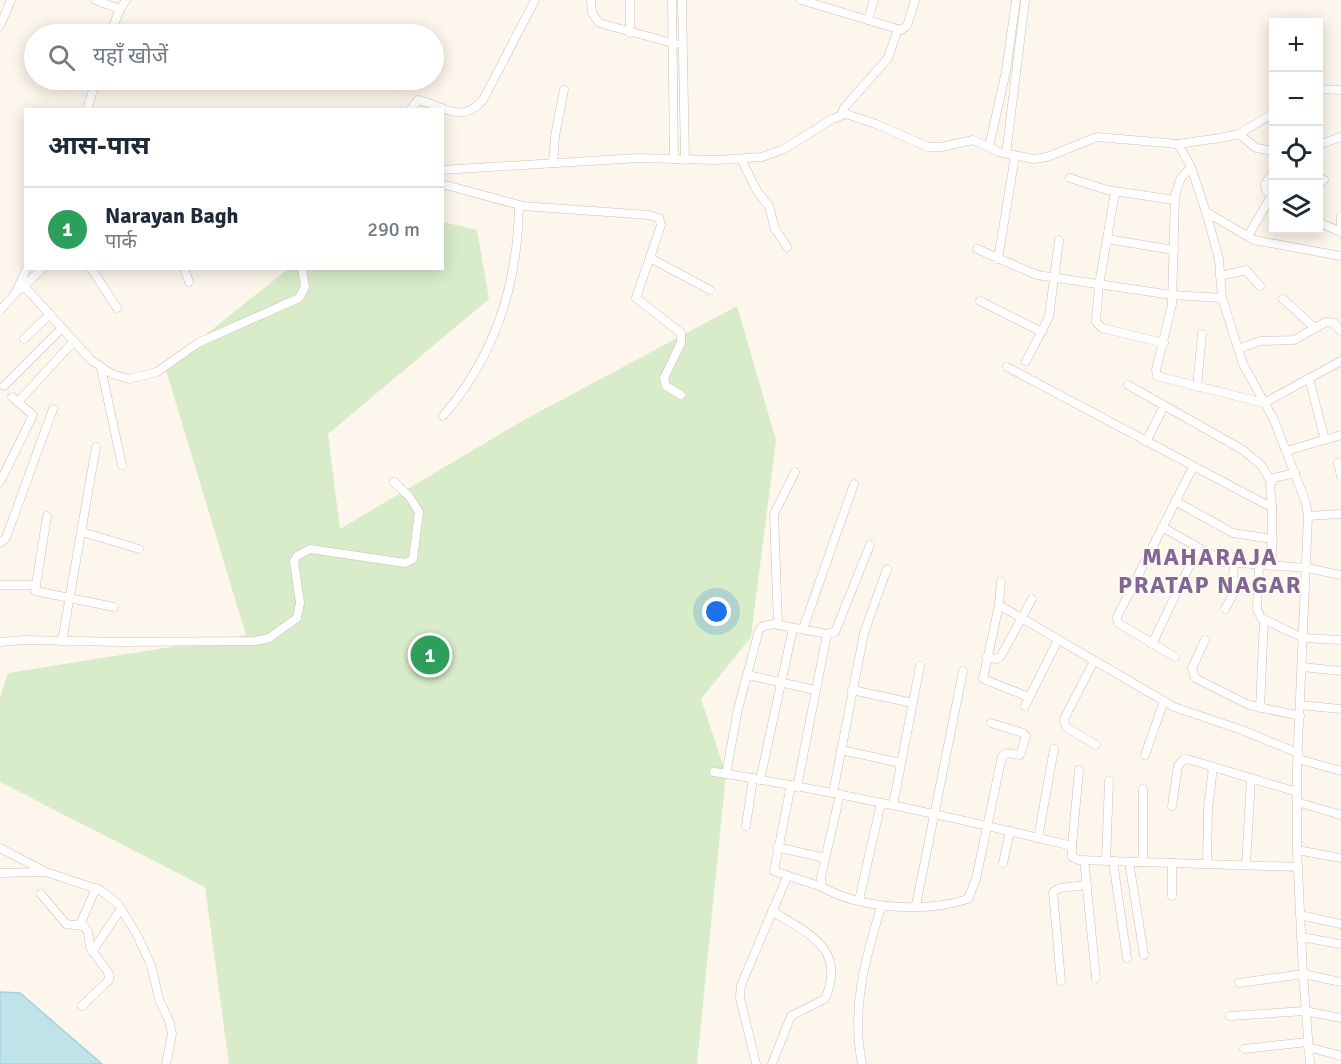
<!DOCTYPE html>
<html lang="hi">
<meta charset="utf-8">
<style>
:root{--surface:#fff;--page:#f2f2f3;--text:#1f2937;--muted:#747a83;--line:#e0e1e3;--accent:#7c3aed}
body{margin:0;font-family:Signika,"Noto Sans Devanagari",sans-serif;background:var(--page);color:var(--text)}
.controls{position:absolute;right:18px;top:18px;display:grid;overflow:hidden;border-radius:0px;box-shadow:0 3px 15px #0003}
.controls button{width:54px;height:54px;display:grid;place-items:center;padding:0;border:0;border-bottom:2px solid var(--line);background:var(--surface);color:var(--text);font:30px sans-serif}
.you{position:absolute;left:717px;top:612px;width:21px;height:21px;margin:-15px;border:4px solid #fff;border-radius:50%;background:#1a73e8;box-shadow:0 0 0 9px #1a73e833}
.badge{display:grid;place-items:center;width:39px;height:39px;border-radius:50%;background:var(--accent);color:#fff;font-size:20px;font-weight:700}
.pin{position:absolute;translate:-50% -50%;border:3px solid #fff;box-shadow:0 2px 6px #0006}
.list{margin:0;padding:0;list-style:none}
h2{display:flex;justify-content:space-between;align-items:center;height:78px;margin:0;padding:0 24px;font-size:26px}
h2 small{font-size:20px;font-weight:400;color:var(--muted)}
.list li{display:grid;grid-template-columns:39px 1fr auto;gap:18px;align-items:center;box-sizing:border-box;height:84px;padding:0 24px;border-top:2px solid var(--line)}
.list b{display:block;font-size:22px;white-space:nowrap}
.list p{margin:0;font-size:20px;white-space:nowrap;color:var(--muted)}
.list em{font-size:20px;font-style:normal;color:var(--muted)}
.icon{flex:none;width:33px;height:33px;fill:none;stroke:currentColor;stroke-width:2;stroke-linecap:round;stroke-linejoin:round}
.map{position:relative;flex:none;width:1341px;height:1064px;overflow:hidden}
.search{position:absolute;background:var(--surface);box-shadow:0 3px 15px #0003;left:24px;top:24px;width:420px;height:66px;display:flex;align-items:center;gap:15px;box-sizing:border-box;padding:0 21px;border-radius:33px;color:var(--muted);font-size:22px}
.panel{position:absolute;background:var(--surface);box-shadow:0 3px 15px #0003;left:24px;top:108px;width:420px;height:162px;border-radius:0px}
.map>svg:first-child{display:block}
.green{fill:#d8ecc9}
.water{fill:#bfe3e8;stroke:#a5d3da;stroke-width:1.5}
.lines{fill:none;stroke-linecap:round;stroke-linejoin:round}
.street-casing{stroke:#d1beb0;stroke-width:9}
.street{stroke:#fff;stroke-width:8}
.labels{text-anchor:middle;stroke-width:4.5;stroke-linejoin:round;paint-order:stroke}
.district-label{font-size:24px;font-weight:bold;letter-spacing:1.5px;fill:#846695;stroke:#fffaf3}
</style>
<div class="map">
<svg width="1341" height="1064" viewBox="0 0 1341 1064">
<rect width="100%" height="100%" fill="#fdf6ec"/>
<path class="green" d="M443,222L477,230L489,299L328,434L340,529L524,420L737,306L776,440L751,637L701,699L726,774L697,1064H229L205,887L0,782V698L8,673L246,635L165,367L288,269L442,268Z"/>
<path class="water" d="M0,992L20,993L102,1064H0Z"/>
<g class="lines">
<defs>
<g id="street">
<path d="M95,0L120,9"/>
<path d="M591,0L592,13L599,23L676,44"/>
<path d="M672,0L674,159"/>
<path d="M682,0L685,160"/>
<path d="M801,0L901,30L907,26L915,0"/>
<path d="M868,20L874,0"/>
<path d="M0,26L11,0"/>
<path d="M630,33V0"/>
<path d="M110,34L120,9L126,0"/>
<path d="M1318,89L1341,90"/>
<path d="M87,110L96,80"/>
<path d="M410,110L418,100C445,106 461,125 483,100L535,0"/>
<path d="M841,115L844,108L888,58L898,29"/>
<path d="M1239,134L1256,148L1274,151"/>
<path d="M1178,144L1191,167L1206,212L1219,259L1222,298L1243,364L1274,420L1306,503L1308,516L1297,766V850L1303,974L1310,1064"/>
<path d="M1318,145L1341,137"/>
<path d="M989,147L1006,71L1016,0"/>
<path d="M1006,154L1025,0"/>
<path d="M741,159L757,191L769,206L775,229L787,247"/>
<path d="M553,163L555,136L564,90"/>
<path d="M1191,167L1181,178L1175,195L1172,304L1156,370L1157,376L1264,403L1341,361"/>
<path d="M442,170L638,158L717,160L762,157L784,149L832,119L846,114L876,124L928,147H941L973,140L999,152L1034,159L1047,157L1097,137L1178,144L1220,138L1239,134L1274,113"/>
<path d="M1274,171L1265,184L1266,190L1274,196"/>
<path d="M1318,177L1324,180"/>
<path d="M1070,178L1107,190L1175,200"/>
<path d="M442,184L523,206L649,215L659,218L661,225L636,298L681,333V343L664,378L666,386L681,395"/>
<path d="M1115,192L1099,285L1096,322L1102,328L1164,343"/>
<path d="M1206,212L1254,240L1341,256"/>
<path d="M1341,216V230"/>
<path d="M1318,222L1341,232"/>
<path d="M1248,236L1272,195"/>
<path d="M1107,239L1174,250"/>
<path d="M977,249L1037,275L1172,295L1222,298"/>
<path d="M650,258L710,290"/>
<path d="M998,259L1015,156"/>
<path d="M91,268L117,308"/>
<path d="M184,268L189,282"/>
<path d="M1220,276L1246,270L1260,286"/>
<path d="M24,286L91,360L112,374L129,379L157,372L198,343L299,298L305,287L302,268"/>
<path d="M21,289L43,268"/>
<path d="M1283,299L1315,328"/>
<path d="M980,301L1042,332"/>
<path d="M0,310L15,294L27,268"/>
<path d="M24,339L50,314"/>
<path d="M1238,349L1260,341L1294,340L1326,322L1334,323L1341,331"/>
<path d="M1026,361L1049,317L1059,240"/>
<path d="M1007,367L1265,504L1272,506L1270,486L1274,478L1295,473"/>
<path d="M101,368L122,465"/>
<path d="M1309,378L1325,440"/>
<path d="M1128,385L1243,450L1262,466L1271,482"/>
<path d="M4,386L62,328"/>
<path d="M1197,387L1202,334"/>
<path d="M18,402L74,341"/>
<path d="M443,416C495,356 518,284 519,205"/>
<path d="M1146,442L1164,406"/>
<path d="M1286,451L1341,435"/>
<path d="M1338,463L1341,476"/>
<path d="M0,482L33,415L12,397"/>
<path d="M1175,501L1233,533L1273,539"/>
<path d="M47,516L35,591L114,607"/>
<path d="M1308,516L1341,514"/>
<path d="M1162,527L1224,562L1307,568L1341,575"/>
<path d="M82,532L139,549"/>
<path d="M0,543L6,538L53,409"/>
<path d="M1259,565L1257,609L1261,618L1303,638L1341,640"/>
<path d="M1272,566V506"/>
<path d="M1001,582L999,605L983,679L1029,697"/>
<path d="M0,585H34"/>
<path d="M999,605L1174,707L1242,730L1298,753"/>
<path d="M1225,609L1232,596L1234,563"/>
<path d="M778,625L774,514L795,472"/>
<path d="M803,629L854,484"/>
<path d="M1205,640L1192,668L1195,678L1249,705L1300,716"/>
<path d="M62,641L96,447"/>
<path d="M0,642L25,640L122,642L255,641L269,638L297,618L300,603L294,561L297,556L310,549L405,563L413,559L419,512L409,496L394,482"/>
<path d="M1152,644L1198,548"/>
<path d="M986,657L996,659L1001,656L1032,599"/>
<path d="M1175,657L1118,623L1117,617L1193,467"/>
<path d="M1094,661L1064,719L1066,727L1096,745"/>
<path d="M1302,667L1341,671"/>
<path d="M748,675L815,690"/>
<path d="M852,690L913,703"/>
<path d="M1300,705L1341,709"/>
<path d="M1025,706L1058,640"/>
<path d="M1260,708L1264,619"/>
<path d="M841,750L901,763"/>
<path d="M1145,755L1164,701"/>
<path d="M1298,759L1341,771"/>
<path d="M714,772C834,791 953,817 1072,846V857L1079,860L1298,867"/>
<path d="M726,774L738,709L759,630L763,626L774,624L827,634L835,632L870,545"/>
<path d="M760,780L793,628"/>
<path d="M791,785L774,871L822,887"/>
<path d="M797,787L827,634"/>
<path d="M833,793L864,633L887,569"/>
<path d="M840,794L821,877L822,887C861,909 925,913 968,899L976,879L1002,756L1007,753L1020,755L1026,736L1023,733L991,723"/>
<path d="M1297,802L1341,815"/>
<path d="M893,805L920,666"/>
<path d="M1172,806L1178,766L1183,760L1187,759L1297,792"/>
<path d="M746,826L753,778"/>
<path d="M1038,838L1054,749"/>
<path d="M1072,846L1079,770"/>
<path d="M777,847L825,858"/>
<path d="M0,848L46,872L100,890L118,904L137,935L151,965L159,999L170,1023L172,1034L166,1064"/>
<path d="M1297,850L1341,858"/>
<path d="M1084,860L1096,978"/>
<path d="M1106,861L1109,781"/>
<path d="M1113,861L1127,958"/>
<path d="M1129,862L1144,955"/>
<path d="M1143,862V789"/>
<path d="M1003,863L1010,831"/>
<path d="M1207,864L1208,809L1213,767"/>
<path d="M1246,865L1251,778"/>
<path d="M0,873L43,872"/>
<path d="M41,894L66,924L83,926"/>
<path d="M1172,896V863"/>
<path d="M859,900L881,803"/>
<path d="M916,905L963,671"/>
<path d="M1300,915L1341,924"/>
<path d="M1301,937L1341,944"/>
<path d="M92,952L121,909"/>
<path d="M1061,981L1053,892L1060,888L1087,885"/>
<path d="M1239,983L1303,974L1341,982"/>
<path d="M82,1006L109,980V974L90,947L88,932L81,922L96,888"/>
<path d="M1230,1016L1305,1011L1341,1018"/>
<path d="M1308,1047L1341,1056"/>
<path d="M1244,1049L1307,1042"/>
<path d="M756,1064L740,998L741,985L787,877"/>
<path d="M772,1064L791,1016L825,999C847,949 808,933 772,911"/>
<path d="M862,1064C851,1009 865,959 881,907"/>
</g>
</defs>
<use href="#street" class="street-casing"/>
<use href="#street" class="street"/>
</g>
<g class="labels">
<g class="district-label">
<text x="1210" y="565">MAHARAJA<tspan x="1210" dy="28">PRATAP NAGAR</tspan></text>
</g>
</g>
</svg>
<div class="controls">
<button>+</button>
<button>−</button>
<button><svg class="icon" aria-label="locate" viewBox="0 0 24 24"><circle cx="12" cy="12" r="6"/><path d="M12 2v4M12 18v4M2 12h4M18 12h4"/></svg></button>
<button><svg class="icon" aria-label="layers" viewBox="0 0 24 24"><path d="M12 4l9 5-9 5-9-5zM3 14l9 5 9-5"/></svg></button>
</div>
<div class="you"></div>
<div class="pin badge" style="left:430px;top:655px;background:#2e9e5b">1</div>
<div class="search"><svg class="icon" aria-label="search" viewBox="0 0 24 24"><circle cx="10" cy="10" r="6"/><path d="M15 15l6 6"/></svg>यहाँ खोजें</div>
<section class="panel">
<h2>आस-पास<small></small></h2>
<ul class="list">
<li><span class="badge" style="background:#2e9e5b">1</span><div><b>Narayan Bagh</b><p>पार्क</p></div><em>290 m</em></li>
</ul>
</section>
</div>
